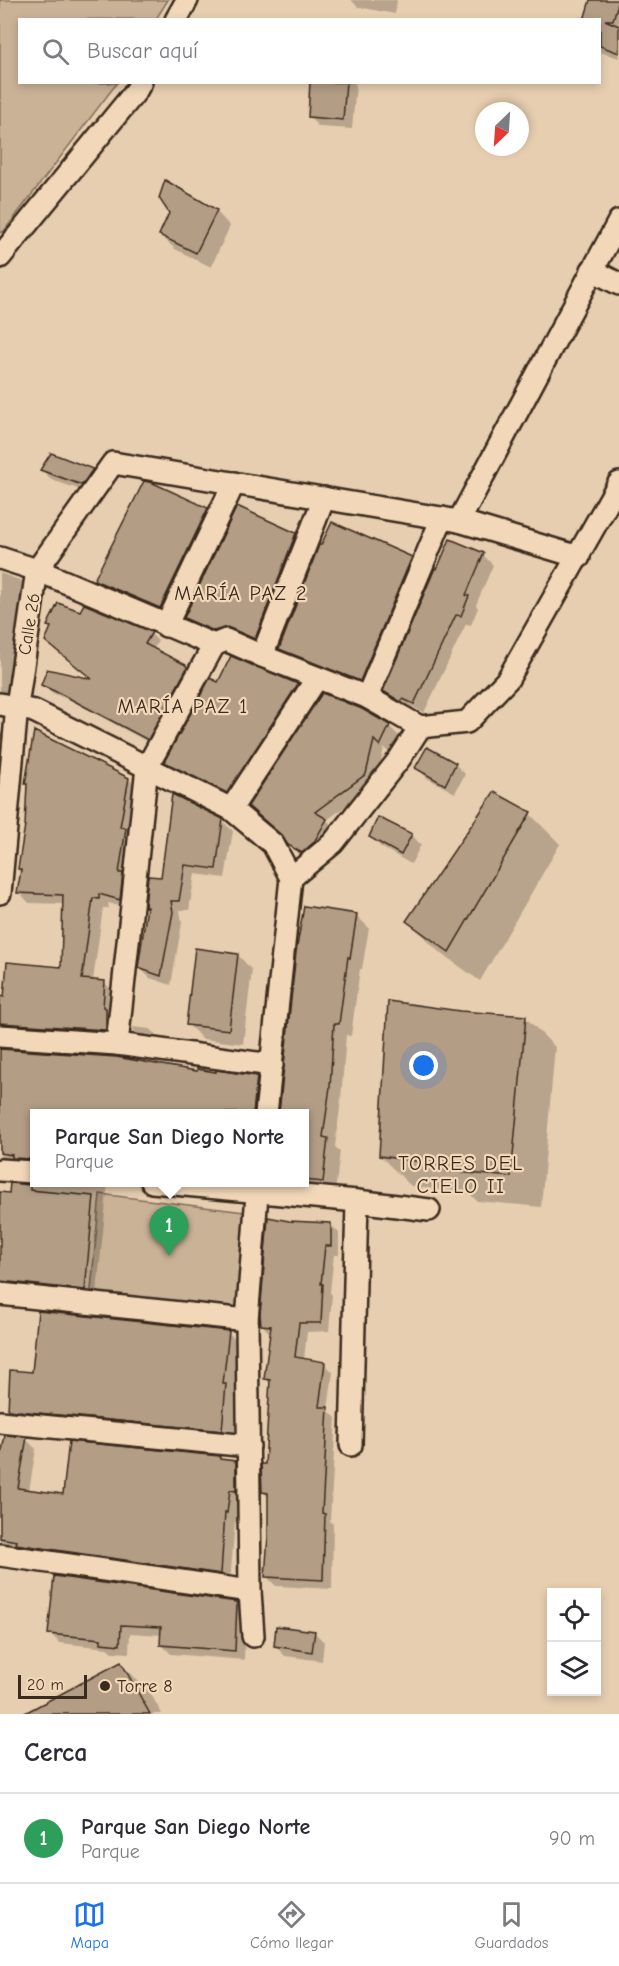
<!DOCTYPE html>
<html lang="es">
<meta charset="utf-8">
<style>
:root{--surface:#fff;--page:#f7f7f7;--text:#2b2b33;--muted:#7c7c81;--line:#e1e1e2;--accent:#1a73e8}
body{margin:0;font-family:"Comic Neue",sans-serif;background:var(--page);color:var(--text)}
.controls{position:absolute;right:18px;bottom:18px;display:grid;overflow:hidden;border-radius:0px;box-shadow:0 3px 9px #0003}
.controls button{width:54px;height:54px;display:grid;place-items:center;padding:0;border:0;border-bottom:2px solid var(--line);background:var(--surface);color:var(--text);font:30px sans-serif}
.compass{position:absolute;left:475px;top:102px;width:54px;height:54px;border-radius:50%;background:var(--surface);box-shadow:0 3px 9px #0003;rotate:205deg}
.scale{position:absolute;left:18px;bottom:15px;width:69px;box-sizing:border-box;padding-left:6px;border:3px solid #3b2a1e;border-top:0;font-size:16px;line-height:21px;white-space:nowrap;color:#3b2a1e;-webkit-text-stroke:4px #f2d8b9;paint-order:stroke}
.you{position:absolute;left:424px;top:1066px;width:21px;height:21px;margin:-15px;border:4px solid #fff;border-radius:50%;background:#1a73e8;box-shadow:0 0 0 9px #1a73e833}
.badge{display:grid;place-items:center;width:39px;height:39px;border-radius:50%;background:var(--accent);color:#fff;font-size:20px;font-weight:700}
.pin{position:absolute;translate:-50% -50px;filter:drop-shadow(0 2px 3px #0008)}
.pin::after{content:'';position:absolute;top:32px;width:21px;height:18px;background:inherit;clip-path:polygon(0 0,100% 0,50% 100%)}
.popup{position:absolute;left:30px;top:1109px;width:279px;height:78px;box-sizing:border-box;display:grid;place-content:center;border-radius:0px;background:var(--surface);filter:drop-shadow(0 2px 4px #0005);font-size:20px;white-space:nowrap;color:var(--muted)}
.popup b{font-size:22px;color:var(--text)}
.popup::after{content:'';position:absolute;left:50%;top:100%;margin-left:-12px;border:12px solid transparent;border-top-color:var(--surface)}
.list{margin:0;padding:0;list-style:none}
h2{display:flex;justify-content:space-between;align-items:center;height:78px;margin:0;padding:0 24px;font-size:26px}
h2 small{font-size:20px;font-weight:400;color:var(--muted)}
.list li{display:grid;grid-template-columns:39px 1fr auto;gap:18px;align-items:center;box-sizing:border-box;height:90px;padding:0 24px;border-top:2px solid var(--line)}
.list b{display:block;font-size:22px;white-space:nowrap}
.list p{margin:0;font-size:20px;white-space:nowrap;color:var(--muted)}
.list em{font-size:20px;font-style:normal;color:var(--muted)}
.icon{flex:none;width:33px;height:33px;fill:none;stroke:currentColor;stroke-width:2;stroke-linecap:round;stroke-linejoin:round}
.map{position:relative;flex:none;width:619px;height:1714px;overflow:hidden}
.search{position:absolute;background:var(--surface);box-shadow:0 3px 9px #0003;left:18px;right:18px;top:18px;height:66px;display:flex;align-items:center;gap:15px;box-sizing:border-box;padding:0 21px;border-radius:0px;color:var(--muted);font-size:22px}
.sheet{height:168px;background:var(--surface)}
nav{display:flex;justify-content:space-around;align-items:center;box-sizing:border-box;height:84px;border-top:2px solid var(--line);background:var(--surface);font-size:16px;color:var(--muted)}
nav a{display:grid;justify-items:center;gap:3px}
nav .on{color:var(--accent)}
.map>svg:first-child{display:block}
.green{fill:#cab297;stroke:#826e5a;stroke-width:1.5}
.shadow{fill:#0003}
.building{fill:#b49d85;stroke:#3b2a1e;stroke-width:1.5}
.lines{fill:none;stroke-linecap:round;stroke-linejoin:round}
.minor-casing{stroke:#3b2a1e;stroke-width:26}
.minor{stroke:#f2d8b9;stroke-width:21}
.poi-dot{fill:#3b2a1e;stroke:#f2d8b9;stroke-width:2}
.labels{text-anchor:middle;stroke-width:4.5;stroke-linejoin:round;paint-order:stroke}
.street-label{font-size:18px;fill:#3b2a1e;stroke:#f2d8b9}
.poi-label{font-size:18px;fill:#3b2a1e;stroke:#f2d8b9;text-anchor:start}
.neighbourhood-label{font-size:20px;letter-spacing:1.5px;fill:#3b2a1e;stroke:#f2d8b9}
</style>
<div class="map">
<svg width="619" height="1714" viewBox="0 0 619 1714">
<rect width="100%" height="100%" fill="#e7ceb0"/>
<filter id="ink" filterUnits="userSpaceOnUse"><feTurbulence type="fractalNoise" baseFrequency=".0167" numOctaves="2"/><feDisplacementMap in="SourceGraphic" scale="12" xChannelSelector="R" yChannelSelector="G"/><feConvolveMatrix kernelMatrix="1 2 1 2 8 2 1 2 1" color-interpolation-filters="sRGB"/></filter>
<g filter="url(#ink)">
<g class="green">
<path d="M0,0H168L156,19L20,20V82L117,83L4,231L0,233Z"/>
<path d="M100,1194L244,1212V1316L90,1300Z"/>
</g>
<g class="shadow">
<path d="M351,0H397L395,14L358,7Z"/>
<path d="M592,0H619V58L600,52V20Z"/>
<path d="M312,82H353L356,85L352,129L319,127L309,117Z"/>
<path d="M216,211L230,226L211,267L175,249L160,235Z"/>
<path d="M52,455L93,470L102,480L92,494L52,480L42,470Z"/>
<path d="M238,508L296,535L306,545L265,648L225,640L196,627L186,618Z"/>
<path d="M207,509L217,519L170,617L106,590L96,580Z"/>
<path d="M450,541L483,555L493,565L476,605L478,608L471,625L466,624L424,713L413,707L412,711L395,701L385,691Z"/>
<path d="M411,559L421,568L370,690L290,658L280,648Z"/>
<path d="M0,573L22,581L32,591L31,598L20,603L12,646L14,674L7,702L0,708Z"/>
<path d="M49,625L151,634L158,641L153,650L185,666L193,674L155,746L72,701L50,692L43,685L95,681Z"/>
<path d="M297,685L306,694L236,801L176,771L166,761Z"/>
<path d="M389,726L399,736L391,754L384,748L376,784L327,820L336,830L312,862L300,855L285,837L260,816Z"/>
<path d="M0,747L6,753L0,795Z"/>
<path d="M455,764L465,774L455,793L427,778L417,768Z"/>
<path d="M128,779L139,789L130,909L108,903L109,908H103L93,981L104,982L115,993L114,1033H11L1,1023L63,968L64,904L29,903L19,892L22,871L19,869L26,825L27,784Z"/>
<path d="M494,794L530,814L560,844L480,981L438,951L408,921Z"/>
<path d="M379,819L412,835L421,845L411,864L381,847L371,837Z"/>
<path d="M222,821L233,831L225,878L195,874L189,910H180L182,923L171,985L150,978L140,968L148,908L146,906L163,879Z"/>
<path d="M357,916L369,928L362,969H360L351,1036L346,1035L341,1100L335,1147L340,1151L335,1193L282,1187L275,1182H304V1114H280L297,952Z"/>
<path d="M238,955L252,970L243,1044L202,1039L188,1024Z"/>
<path d="M460,1012L525,1017L555,1047L541,1207L477,1201L470,1194L411,1186L380,1156Z"/>
<path d="M133,1027L150,1029L155,1034L154,1039L137,1037L133,1032Z"/>
<path d="M0,1050L198,1073L257,1077L269,1090L267,1114H34V1171L0,1163Z"/>
<path d="M43,1182H108L96,1302L0,1301V1193L10,1194L11,1185L34,1186Z"/>
<path d="M289,1223L330,1224L339,1233V1255H334L330,1292L332,1295L329,1331L307,1332L304,1360L324,1363L333,1372L328,1410L336,1418L330,1521L333,1524L332,1589L276,1586L267,1577L269,1498L263,1492L267,1466L271,1384L265,1378L271,1334L262,1325Z"/>
<path d="M228,1332L241,1345L235,1395L238,1398L234,1442L22,1422L9,1409L33,1373Z"/>
<path d="M26,1439L36,1449L29,1491L65,1496L219,1457L223,1461L235,1463L245,1473L237,1522H235L230,1583L0,1559V1470Z"/>
<path d="M236,1603L246,1613L244,1660L171,1654L162,1645V1635L130,1633L129,1653L112,1652L107,1648L59,1643L50,1633Z"/>
<path d="M314,1632L324,1642L322,1661L285,1656L275,1646Z"/>
<path d="M121,1664L151,1694L162,1714H31Z"/>
</g>
<g class="building">
<path d="M590,0H619L613,20H605L619,26V53L600,46V20H584Z"/>
<path d="M310,82H346L343,120L308,117Z"/>
<path d="M165,180L217,210L196,253L159,235L169,213L159,198Z"/>
<path d="M51,453L93,469L82,485L40,470Z"/>
<path d="M144,481L153,483L208,508L160,608L94,580Z"/>
<path d="M237,506L296,533L255,639L227,627L214,631L184,618Z"/>
<path d="M332,522L412,557L360,681L279,649L319,545H321Z"/>
<path d="M450,539L484,553L466,595L469,596L461,616L456,615L414,704L403,699L401,702L383,691L435,568L437,569Z"/>
<path d="M58,603L80,611L84,604L152,632L145,644L186,665L187,668L148,740L63,695L41,685L47,669L92,679L45,641L51,627L47,626Z"/>
<path d="M231,656L298,684L227,793L164,762L210,678L218,682Z"/>
<path d="M322,693L362,709L390,725L380,746L374,740L366,774L315,812L327,819L314,842L302,853L288,845L281,835L248,806Z"/>
<path d="M34,731L129,778L120,827L126,828L119,873H123L120,900L99,894V899L93,898L82,979L105,981L103,1007L106,1008V1030L0,1023V996L4,997L7,962L61,967L63,895L17,893L21,870L18,869L25,825L27,784H25Z"/>
<path d="M427,747L456,763L445,785L415,768Z"/>
<path d="M494,792L531,812L449,952L406,921Z"/>
<path d="M172,794L223,819L216,869L185,865L179,901H171L173,912L161,976L138,968L147,907H145L148,876L161,877Z"/>
<path d="M378,817L412,834L401,855L369,837Z"/>
<path d="M304,906L357,914L350,958L348,957L339,1024H334L330,1087L323,1137L328,1138L323,1182L304,1180V1113H279L296,952Z"/>
<path d="M195,948L238,954L229,1030L186,1025Z"/>
<path d="M388,1001L460,1011L526,1016L511,1177L446,1171V1165L379,1156Z"/>
<path d="M0,1049L116,1057L197,1071V1069L216,1072V1070L257,1076L253,1113H34L32,1159L12,1158V1155L0,1153Z"/>
<path d="M10,1183L30,1185V1190L94,1196L85,1290L0,1281V1192L9,1193Z"/>
<path d="M268,1217L289,1221L331,1223V1246H325L321,1284H323L321,1323H299L295,1357L325,1362L319,1407H328L322,1513L325,1514L323,1580L265,1577L268,1536V1493L262,1492L261,1464H265L270,1380L264,1379L271,1326L261,1325L260,1315Z"/>
<path d="M38,1311L229,1331L223,1384H226L222,1431L8,1410L10,1370L32,1372Z"/>
<path d="M5,1435L27,1437L18,1488L63,1494L69,1441L220,1456V1459L236,1461V1491L230,1490L227,1513L225,1512L221,1574L56,1550L16,1544L17,1541L0,1538V1461Z"/>
<path d="M54,1576L237,1602L235,1651L160,1645L161,1627L121,1625L120,1645L101,1643V1639L48,1634Z"/>
<path d="M276,1626L315,1631L312,1652L274,1646Z"/>
<path d="M121,1662L150,1714H23Z"/>
</g>
<g class="lines">
<defs>
<g id="minor">
<path d="M176,20L187,0"/>
<path d="M0,257L136,91L141,82"/>
<path d="M592,270L619,284"/>
<path d="M459,521L619,221"/>
<path d="M0,558L37,570L214,645L226,640L262,656L367,697L420,727"/>
<path d="M166,626L234,483"/>
<path d="M262,656L324,498"/>
<path d="M367,697L442,518"/>
<path d="M0,704L34,711L231,809L273,844L291,878L266,1114"/>
<path d="M231,809L317,678"/>
<path d="M291,878L333,843L400,758L420,727L467,722L508,679L619,483"/>
<path d="M0,893L17,706L37,570L113,463L459,521L579,557"/>
<path d="M0,1036L117,1044L272,1065"/>
<path d="M117,1044L147,767L214,645"/>
<path d="M0,1170L34,1172"/>
<path d="M152,1182L357,1201L429,1210"/>
<path d="M0,1294L247,1320"/>
<path d="M0,1422L249,1446"/>
<path d="M351,1445L357,1201"/>
<path d="M0,1555L250,1591"/>
<path d="M253,1636L250,1591L247,1320L258,1182"/>
</g>
</defs>
<use href="#minor" class="minor-casing"/>
<use href="#minor" class="minor"/>
</g>
</g>
<circle class="poi-dot" cx="105" cy="1686" r="6"/>
<g class="labels">
<g class="street-label">
<text transform="translate(29 624) rotate(-81)" y="6">Calle 26</text>
</g>
<g class="poi-label">
<text x="117" y="1692">Torre 8</text>
</g>
<g class="neighbourhood-label">
<text x="241" y="600">MARÍA PAZ 2</text>
<text x="183" y="713">MARÍA PAZ 1</text>
<text x="461" y="1170">TORRES DEL<tspan x="461" dy="23">CIELO II</tspan></text>
</g>
</g>
</svg>
<div class="controls">
<button><svg class="icon" aria-label="locate" viewBox="0 0 24 24"><circle cx="12" cy="12" r="6"/><path d="M12 2v4M12 18v4M2 12h4M18 12h4"/></svg></button>
<button><svg class="icon" aria-label="layers" viewBox="0 0 24 24"><path d="M12 4l9 5-9 5-9-5zM3 14l9 5 9-5"/></svg></button>
</div>
<svg class="compass" viewBox="-18 -18 36 36"><path d="M0-13l5 13h-10z" fill="#e53935"/><path d="M0 13l5-13h-10z" fill="#7c7c81"/></svg>
<div class="scale">20 m</div>
<div class="you"></div>
<div class="pin badge" style="left:169px;top:1256px;background:#2e9e5b">1</div>
<div class="popup"><b>Parque San Diego Norte</b>Parque</div>
<div class="search"><svg class="icon" aria-label="search" viewBox="0 0 24 24"><circle cx="10" cy="10" r="6"/><path d="M15 15l6 6"/></svg>Buscar aquí</div>
</div>
<section class="sheet">
<h2>Cerca<small></small></h2>
<ul class="list">
<li><span class="badge" style="background:#2e9e5b">1</span><div><b>Parque San Diego Norte</b><p>Parque</p></div><em>90 m</em></li>
</ul>
</section>
<nav>
<a class="on"><svg class="icon" aria-label="map" viewBox="0 0 24 24"><path d="M3 6l6-2 6 2 6-2v14l-6 2-6-2-6 2zM9 4v14M15 6v14"/></svg>Mapa</a>
<a><svg class="icon" aria-label="directions" viewBox="0 0 24 24"><path d="M12 3l9 9-9 9-9-9zM9 14v-3h6M13 9l2 2-2 2"/></svg>Cómo llegar</a>
<a><svg class="icon" aria-label="saved" viewBox="0 0 24 24"><path d="M7 4h10v16l-5-4-5 4z"/></svg>Guardados</a>
</nav>
